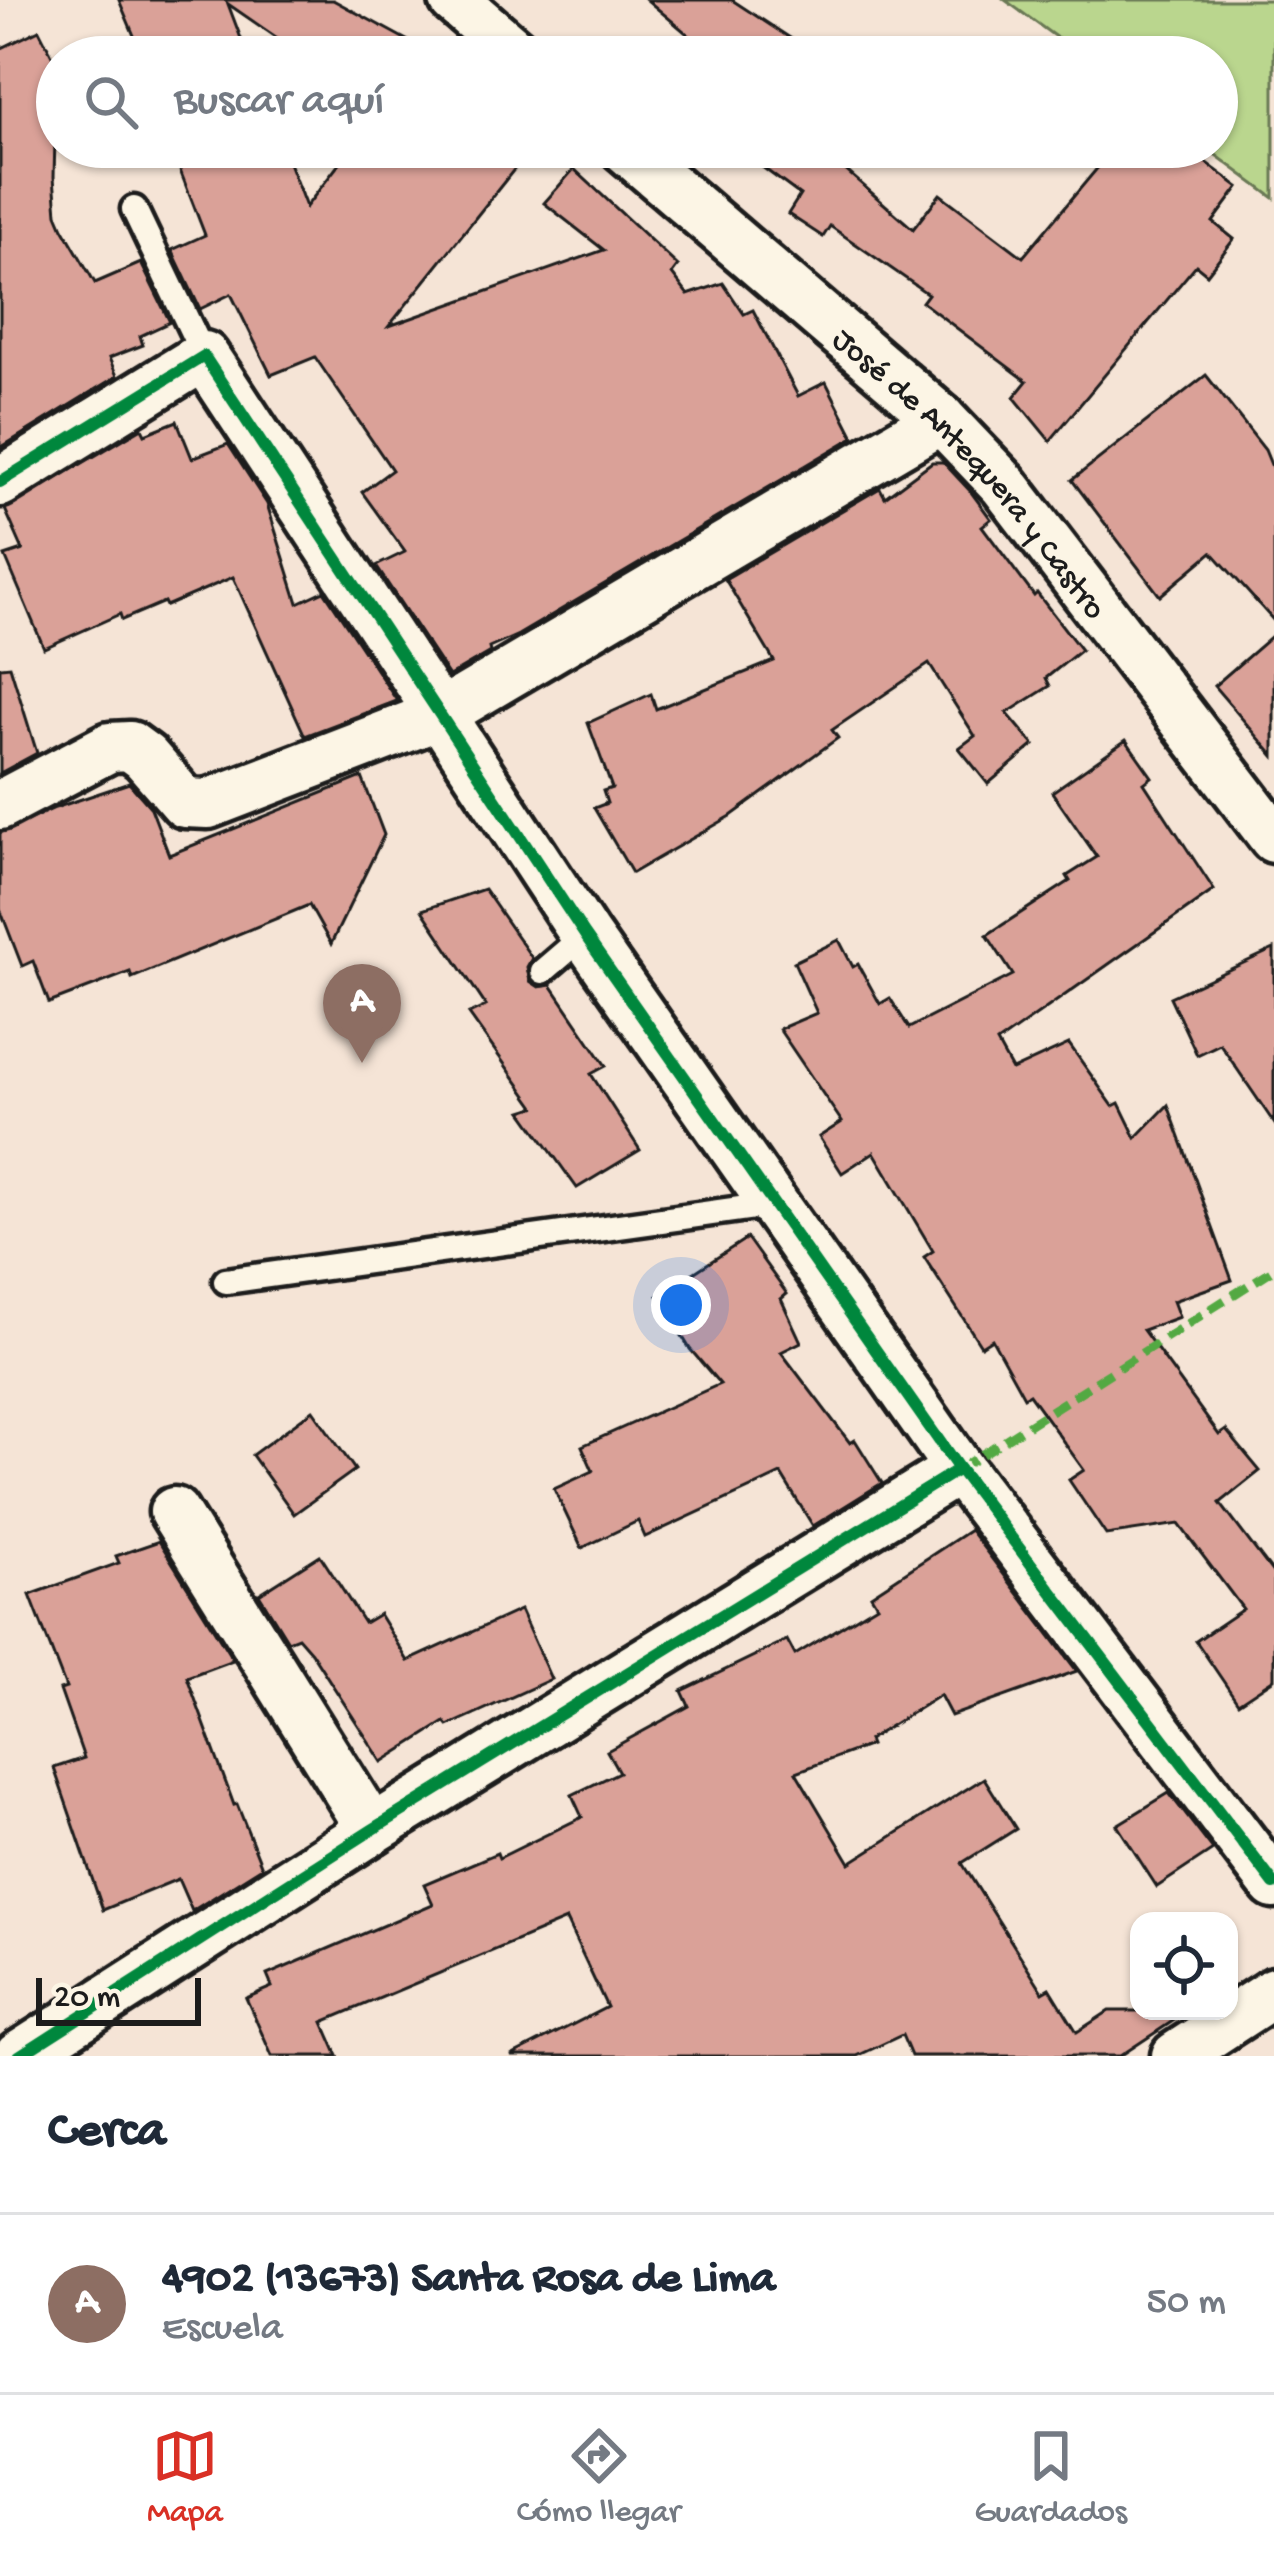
<!DOCTYPE html>
<html lang="es">
<meta charset="utf-8">
<style>
:root{--surface:#fff;--page:#f2f2f3;--text:#1f2937;--muted:#747a83;--line:#e0e1e3;--accent:#d93025}
body{margin:0;font-family:"Gochi Hand",sans-serif;background:var(--page);color:var(--text)}
.controls{position:absolute;right:36px;bottom:36px;display:grid;overflow:hidden;border-radius:24px;box-shadow:0 3px 9px #0004}
.controls button{width:108px;height:108px;display:grid;place-items:center;padding:0;border:0;border-bottom:3px solid var(--line);background:var(--surface);color:var(--text);font:60px sans-serif}
.scale{position:absolute;left:36px;bottom:30px;width:165px;box-sizing:border-box;padding-left:12px;border:6px solid #1c1c1c;border-top:0;font-size:33px;line-height:42px;white-space:nowrap;color:#1c1c1c;-webkit-text-stroke:9px #fcf5e5;paint-order:stroke}
.you{position:absolute;left:681px;top:1305px;width:42px;height:42px;margin:-30px;border:9px solid #fff;border-radius:50%;background:#1a73e8;box-shadow:0 0 0 18px #1a73e833}
.badge{display:grid;place-items:center;width:78px;height:78px;border-radius:50%;background:var(--accent);color:#fff;font-size:39px;font-weight:700}
.pin{position:absolute;translate:-50% -99px;filter:drop-shadow(0 3px 6px #0008)}
.pin::after{content:'';position:absolute;top:63px;width:42px;height:36px;background:inherit;clip-path:polygon(0 0,100% 0,50% 100%)}
.list{margin:0;padding:0;list-style:none}
h2{display:flex;justify-content:space-between;align-items:center;height:156px;margin:0;padding:0 48px;font-size:51px}
h2 small{font-size:39px;font-weight:400;color:var(--muted)}
.list li{display:grid;grid-template-columns:78px 1fr auto;gap:36px;align-items:center;box-sizing:border-box;height:180px;padding:0 48px;border-top:3px solid var(--line)}
.list b{display:block;font-size:45px;white-space:nowrap}
.list p{margin:0;font-size:39px;white-space:nowrap;color:var(--muted)}
.list em{font-size:39px;font-style:normal;color:var(--muted)}
.icon{flex:none;width:66px;height:66px;fill:none;stroke:currentColor;stroke-width:2;stroke-linecap:round;stroke-linejoin:round}
.map{position:relative;flex:none;width:1274px;height:2056px;overflow:hidden}
.search{position:absolute;background:var(--surface);box-shadow:0 3px 9px #0004;left:36px;right:36px;top:36px;height:132px;display:flex;align-items:center;gap:30px;box-sizing:border-box;padding:0 42px;border-radius:66px;color:var(--muted);font-size:45px}
.sheet{height:336px;background:var(--surface)}
nav{display:flex;justify-content:space-around;align-items:center;box-sizing:border-box;height:168px;border-top:3px solid var(--line);background:var(--surface);font-size:33px;color:var(--muted)}
nav a{display:grid;justify-items:center;gap:6px}
nav .on{color:var(--accent)}
.map>svg:first-child{display:block}
.green{fill:#bad68e;stroke:#6b7955;stroke-width:3}
.building{fill:#daa198;stroke:#1c1c1c;stroke-width:3}
.lines{fill:none;stroke-linecap:round;stroke-linejoin:round}
.service-casing{stroke:#1c1c1c;stroke-width:33}
.minor-casing{stroke:#1c1c1c;stroke-width:57}
.service{stroke:#fcf5e5;stroke-width:24}
.minor{stroke:#fcf5e5;stroke-width:48}
.quiet{stroke:#52a943;stroke-width:9;stroke-dasharray:18 9;stroke-linecap:butt}
.cycleway-casing{stroke:#fcf5e5;stroke-width:20}
.cycleway{stroke:#00873e;stroke-width:12}
.labels{text-anchor:middle;stroke-width:9;stroke-linejoin:round;paint-order:stroke}
.street-label{font-size:33px;fill:#1c1c1c;stroke:#fcf5e5}
</style>
<div class="map">
<svg width="1274" height="2056" viewBox="0 0 1274 2056">
<rect width="100%" height="100%" fill="#f5e4d6"/>
<filter id="ink" filterUnits="userSpaceOnUse"><feTurbulence type="fractalNoise" baseFrequency=".00833" numOctaves="2"/><feDisplacementMap in="SourceGraphic" scale="24" xChannelSelector="R" yChannelSelector="G"/><feConvolveMatrix kernelMatrix="1 2 1 2 8 2 1 2 1" color-interpolation-filters="sRGB"/></filter>
<g filter="url(#ink)">
<path class="green" d="M1005,0H1274V198L1205,147H1217V57H1083Z"/>
<g class="building">
<path d="M119,0H333L438,57H305L228,4L248,57H143Z"/>
<path d="M647,0H732L819,57H676L691,37Z"/>
<path d="M39,30L57,65L54,177L57,214L63,228L95,283L141,263L170,322L140,336L143,345L109,358L117,376L0,448V49Z"/>
<path d="M171,147H283L306,207L352,147H532L389,326L604,250L544,203L574,169L678,266L672,274L688,295L723,283L744,314L753,310L798,396L826,382L854,437L518,635L489,648L490,652L449,676L376,566L405,552L362,492L392,470L315,357L271,375L231,294L200,309L172,250L205,235Z"/>
<path d="M735,147H808L831,164L834,160L913,229L940,194L1023,257L1115,147H1185L1239,187L1213,222L1234,239L1207,274L1196,265L1050,441L1014,397L1027,381L922,302L928,294L830,226L823,237L788,214L800,195Z"/>
<path d="M1206,375L1265,450L1274,472V621L1212,552L1160,596L1072,480Z"/>
<path d="M177,421L192,458L228,444L267,504L298,603L324,591L397,701L305,736L233,577L166,606L164,602L122,620L120,614L44,648L5,556L23,550L5,509L142,428L145,434Z"/>
<path d="M932,462H943L971,492L991,519L982,526L1034,596L1037,593L1081,650L1046,678L1050,686L1007,713L1034,745L988,784L959,748L975,736L929,664L832,730L838,738L731,816L632,873L594,808L607,803L603,791L612,788L588,723L651,694L656,709L774,661L725,579L880,488L885,497Z"/>
<path d="M1274,634V756L1214,686Z"/>
<path d="M10,666L37,753L0,773V667Z"/>
<path d="M1126,740L1152,777L1144,783L1214,890L997,1043L1012,1070L1069,1044L1113,1106L1119,1103L1136,1138L1168,1105L1232,1280L1173,1301L1179,1317L1143,1330L1219,1435L1226,1430L1260,1471L1220,1503L1274,1574V1679L1238,1703L1196,1641L1243,1609L1179,1524L1106,1535L1069,1480L1084,1470L1029,1394L1024,1397L992,1339L981,1346L924,1257L933,1251L874,1152L842,1173L819,1137L842,1122L779,1029L817,1013L794,962L839,940L853,967L858,964L880,1004L890,998L909,1028L1013,975L987,935L1070,881L1067,876L1097,857L1052,792Z"/>
<path d="M362,777L384,835L331,944L309,905L132,978L130,972L49,1003L33,961L22,966L0,909V833L55,808L129,783L151,808L169,855Z"/>
<path d="M484,889L532,958L527,967L530,981L539,987L551,985L606,1066L591,1074L640,1150L577,1188L522,1111L535,1107L469,1014L486,1006L422,910Z"/>
<path d="M1274,949V1123L1220,1044L1197,1055L1170,997Z"/>
<path d="M747,1238L787,1294L781,1299L801,1342L781,1352L850,1443L855,1440L882,1483L813,1526L781,1474L645,1537L638,1521L582,1548L554,1489L593,1471L582,1446L720,1384L690,1349L658,1296Z"/>
<path d="M313,1410L355,1470L294,1514L252,1455Z"/>
<path d="M970,1530L1077,1671L951,1716L940,1695L868,1740L870,1745L796,1772L850,1863L984,1778L1016,1829L962,1863L1043,1992L1050,1988L1077,2032L1109,2011H1188L1120,2056H911L902,2035L857,2056H511L607,2007L566,1920L323,2022L338,2056H272L246,1998L272,1987L267,1975L433,1904L424,1884L497,1853L499,1858L582,1817L572,1795L619,1772L607,1751L689,1706L682,1691L787,1640L795,1655L877,1605L871,1595Z"/>
<path d="M159,1541L233,1660L187,1677L234,1805L237,1804L262,1867L192,1911L178,1879L103,1910L54,1768L84,1758L60,1690L66,1688L30,1595L119,1563L116,1556Z"/>
<path d="M320,1555L364,1623L379,1614L408,1661L520,1610L551,1679L448,1726L445,1722L382,1762L311,1652L298,1637L288,1641L259,1594Z"/>
<path d="M1169,1793L1213,1850L1157,1887L1117,1825Z"/>
</g>
<g class="lines">
<defs>
<g id="service">
<path d="M134,209L204,356"/>
<path d="M543,971L585,935"/>
<path d="M226,1281L776,1204"/>
</g>
<g id="minor">
<path d="M454,0L520,57"/>
<path id="s1" d="M624,147L941,419L1004,485L1274,838"/>
<path d="M0,482L204,356L585,935L959,1469L1274,1884"/>
<path d="M0,805L110,747L130,746L145,757L185,803L208,804L439,715L941,419"/>
<path d="M174,1512L372,1830"/>
<path d="M19,2056L372,1830L959,1469"/>
<path d="M1176,2056L1274,1992"/>
</g>
</defs>
<use href="#service" class="service-casing"/>
<use href="#minor" class="minor-casing"/>
<use href="#service" class="service"/>
<use href="#minor" class="minor"/>
<path class="quiet" d="M959,1469L1274,1269"/>
<defs>
<g id="cycleway">
<path d="M0,482L204,356L585,935L959,1469L1274,1884"/>
<path d="M19,2056L372,1830L959,1469"/>
</g>
</defs>
<use href="#cycleway" class="cycleway-casing"/>
<use href="#cycleway" class="cycleway"/>
</g>
</g>
<g class="labels">
<g class="street-label">
<text dy="12" stroke="none"><textPath href="#s1" startOffset="477">José de Antequera y Castro</textPath></text>
</g>
</g>
</svg>
<div class="controls">
<button><svg class="icon" aria-label="locate" viewBox="0 0 24 24"><circle cx="12" cy="12" r="6"/><path d="M12 2v4M12 18v4M2 12h4M18 12h4"/></svg></button>
</div>
<div class="scale">20 m</div>
<div class="you"></div>
<div class="pin badge" style="left:362px;top:1063px;background:#8d6e63">A</div>
<div class="search"><svg class="icon" aria-label="search" viewBox="0 0 24 24"><circle cx="10" cy="10" r="6"/><path d="M15 15l6 6"/></svg>Buscar aquí</div>
</div>
<section class="sheet">
<h2>Cerca<small></small></h2>
<ul class="list">
<li><span class="badge" style="background:#8d6e63">A</span><div><b>4902 (13673) Santa Rosa de Lima</b><p>Escuela</p></div><em>50 m</em></li>
</ul>
</section>
<nav>
<a class="on"><svg class="icon" aria-label="map" viewBox="0 0 24 24"><path d="M3 6l6-2 6 2 6-2v14l-6 2-6-2-6 2zM9 4v14M15 6v14"/></svg>Mapa</a>
<a><svg class="icon" aria-label="directions" viewBox="0 0 24 24"><path d="M12 3l9 9-9 9-9-9zM9 14v-3h6M13 9l2 2-2 2"/></svg>Cómo llegar</a>
<a><svg class="icon" aria-label="saved" viewBox="0 0 24 24"><path d="M7 4h10v16l-5-4-5 4z"/></svg>Guardados</a>
</nav>
